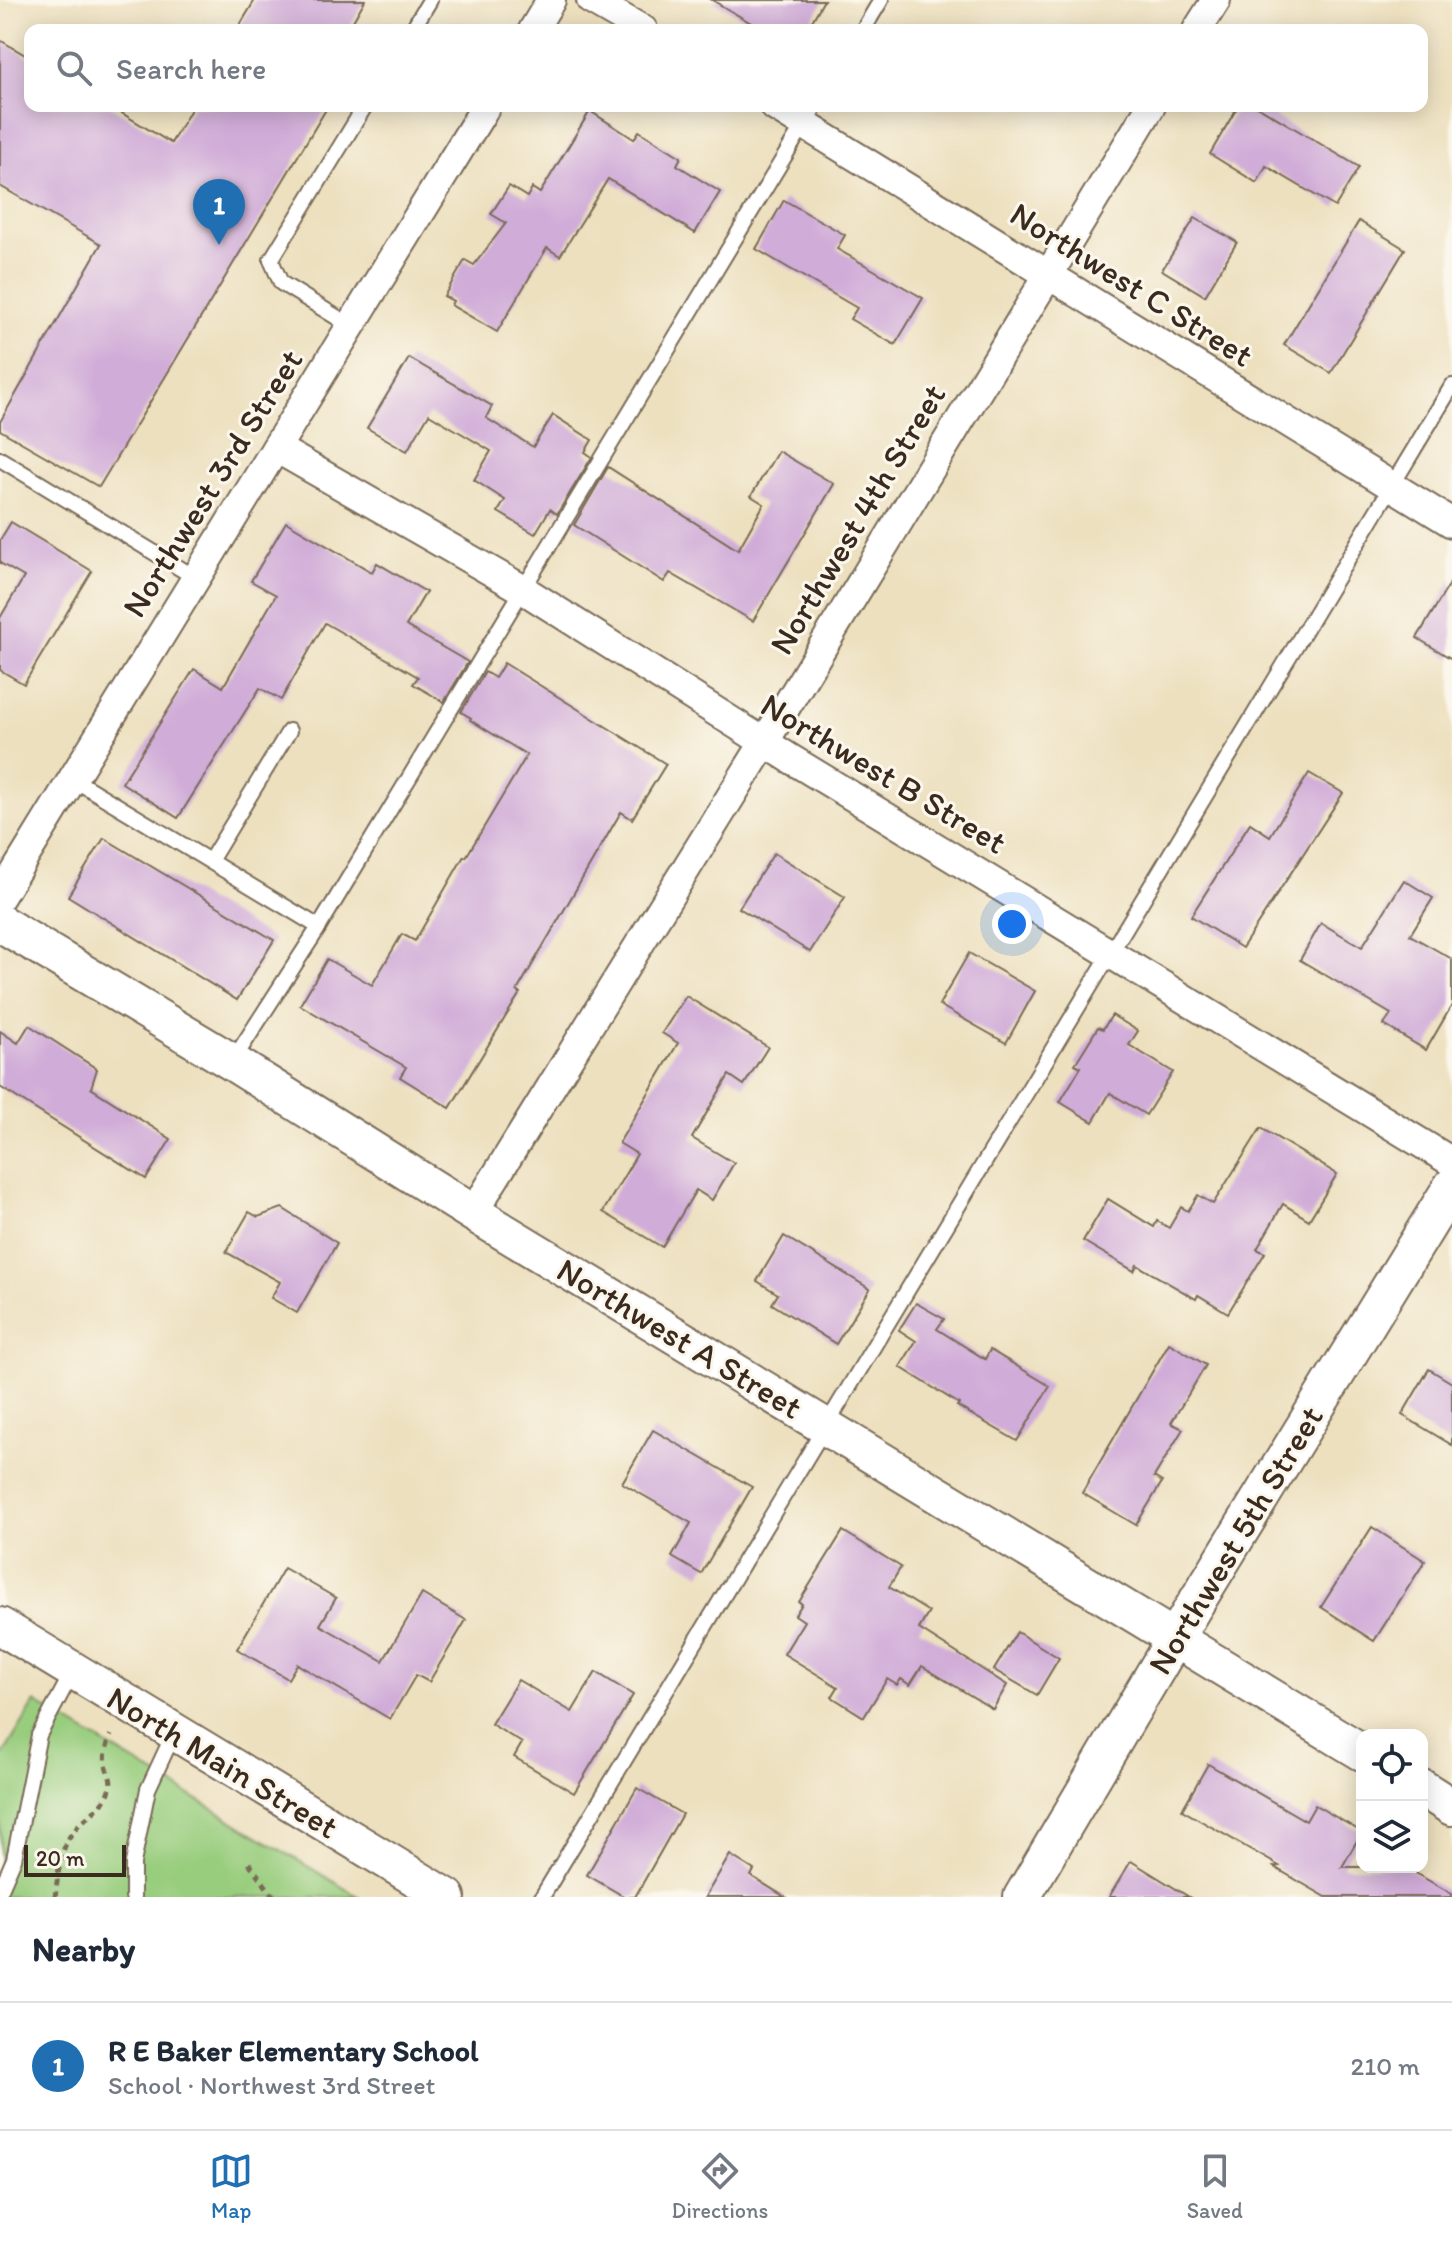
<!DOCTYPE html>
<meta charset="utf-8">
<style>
:root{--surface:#fff;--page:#f2f2f3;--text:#1f2937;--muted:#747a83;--line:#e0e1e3;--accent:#1f6fb2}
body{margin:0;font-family:Itim,sans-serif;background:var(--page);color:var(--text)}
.controls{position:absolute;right:24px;bottom:24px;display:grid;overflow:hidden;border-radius:16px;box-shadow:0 4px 20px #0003}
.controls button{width:72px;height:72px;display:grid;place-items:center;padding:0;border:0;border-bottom:2px solid var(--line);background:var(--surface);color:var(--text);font:40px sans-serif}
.scale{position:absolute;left:24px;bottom:20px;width:102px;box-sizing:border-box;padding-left:8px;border:4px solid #3b2a1e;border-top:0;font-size:22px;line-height:28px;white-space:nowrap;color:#3b2a1e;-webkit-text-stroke:6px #fbf7ec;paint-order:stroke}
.you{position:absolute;left:1012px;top:924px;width:28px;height:28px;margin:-20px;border:6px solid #fff;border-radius:50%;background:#1a73e8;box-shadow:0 0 0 12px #1a73e833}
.badge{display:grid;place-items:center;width:52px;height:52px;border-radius:50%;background:var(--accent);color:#fff;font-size:26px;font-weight:700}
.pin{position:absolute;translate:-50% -66px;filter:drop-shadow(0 2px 4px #0008)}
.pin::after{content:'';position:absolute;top:42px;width:28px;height:24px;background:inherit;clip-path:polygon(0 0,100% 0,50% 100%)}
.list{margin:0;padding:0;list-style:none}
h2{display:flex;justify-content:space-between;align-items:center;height:104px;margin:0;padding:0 32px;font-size:34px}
h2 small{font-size:26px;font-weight:400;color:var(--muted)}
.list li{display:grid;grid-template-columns:52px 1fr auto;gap:24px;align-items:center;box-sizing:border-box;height:128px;padding:0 32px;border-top:2px solid var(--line)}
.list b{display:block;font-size:30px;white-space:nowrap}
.list p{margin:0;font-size:26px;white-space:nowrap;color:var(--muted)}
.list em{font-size:26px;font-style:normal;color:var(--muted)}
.icon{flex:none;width:44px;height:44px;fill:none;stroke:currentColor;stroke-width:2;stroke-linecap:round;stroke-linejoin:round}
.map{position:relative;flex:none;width:1452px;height:1897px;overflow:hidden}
.search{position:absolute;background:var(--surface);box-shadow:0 4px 20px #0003;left:24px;right:24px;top:24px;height:88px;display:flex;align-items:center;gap:20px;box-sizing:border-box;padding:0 28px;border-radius:16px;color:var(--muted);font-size:30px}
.sheet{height:232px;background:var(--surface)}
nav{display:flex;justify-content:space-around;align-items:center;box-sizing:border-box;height:112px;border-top:2px solid var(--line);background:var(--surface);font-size:22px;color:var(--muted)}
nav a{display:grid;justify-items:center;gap:4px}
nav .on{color:var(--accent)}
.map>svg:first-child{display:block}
.green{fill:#99cd7e;stroke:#6a7c4e;stroke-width:2}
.building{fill:#d0acd8}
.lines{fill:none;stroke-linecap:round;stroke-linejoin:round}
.service-casing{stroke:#796a56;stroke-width:18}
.minor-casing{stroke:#796a56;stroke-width:32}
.tertiary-casing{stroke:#796a56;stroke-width:40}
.path{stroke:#796a56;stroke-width:5;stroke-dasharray:6 6;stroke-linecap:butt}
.service{stroke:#fff;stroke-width:14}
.minor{stroke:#fff;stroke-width:28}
.tertiary{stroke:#fff;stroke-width:36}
.labels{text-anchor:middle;stroke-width:6;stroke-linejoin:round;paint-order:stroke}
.street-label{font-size:34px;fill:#3b2a1e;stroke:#fbf7ec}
</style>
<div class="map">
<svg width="1452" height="1897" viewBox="0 0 1452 1897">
<rect width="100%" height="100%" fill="#fbf7ec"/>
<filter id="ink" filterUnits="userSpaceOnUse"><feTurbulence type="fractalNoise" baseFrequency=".0125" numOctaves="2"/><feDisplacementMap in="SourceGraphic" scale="16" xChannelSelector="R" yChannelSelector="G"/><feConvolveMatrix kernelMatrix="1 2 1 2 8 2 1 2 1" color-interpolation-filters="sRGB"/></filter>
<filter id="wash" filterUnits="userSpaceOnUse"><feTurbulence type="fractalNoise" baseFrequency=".006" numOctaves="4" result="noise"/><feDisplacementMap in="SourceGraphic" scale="32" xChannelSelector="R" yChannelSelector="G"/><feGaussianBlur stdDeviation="1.8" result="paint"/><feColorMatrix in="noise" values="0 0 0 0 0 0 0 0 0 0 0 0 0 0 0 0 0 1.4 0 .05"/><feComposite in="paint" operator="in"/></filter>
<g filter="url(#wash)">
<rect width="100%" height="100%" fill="#ede0bf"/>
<path class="green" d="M35,1702L359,1897H0V1760Z"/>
<g id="blocks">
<g class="building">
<path d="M255,0H365L348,30H237Z"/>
<path d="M712,0H824L807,30H763Z"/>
<path d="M0,40L30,58V106H110L171,143L193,106H328L99,487L0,430V422L101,244L0,186Z"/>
<path d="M1238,106H1257L1359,167L1335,207L1266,166L1257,183L1210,154Z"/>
<path d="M590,111L634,139L639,131L681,157L677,165L720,192L695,233L608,179L560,256L547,248L497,332L451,305L453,301L444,296L465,260L474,265L506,223L491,214L509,186L527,197L532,188L540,193Z"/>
<path d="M784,200L845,235L837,249L923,298L895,345L850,319L857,308L756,249Z"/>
<path d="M1195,218L1237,242L1205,296L1162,270Z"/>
<path d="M1359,221L1405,249L1331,373L1284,345Z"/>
<path d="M409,358L492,406L486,418L533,447L553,415L592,440L585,452L592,457L557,514L550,509L535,534L498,512L505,500L474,480L491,451L429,414L407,451L367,428Z"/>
<path d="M778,451L834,484L753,621L670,573L664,582L574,525L608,467L738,550L764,504L751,496Z"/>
<path d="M11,522L92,571L24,684L0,670V618L24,577L0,563V540Z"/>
<path d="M286,522L372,572L377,563L426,592L406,626L468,662L444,702L413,684L418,677L325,623L281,700L260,688L178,818L122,783L194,669L223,687L276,595L251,581Z"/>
<path d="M1452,580V659L1417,638Z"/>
<path d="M504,663L666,764L632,819L621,812L517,991L520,993L450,1108L400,1077L406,1067L300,1005L327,959L372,985L402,934L415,941L464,856L466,857L527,755L470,720L471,718L461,712L485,672L495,678Z"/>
<path d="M1309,773L1343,793L1242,948L1191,916L1250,823L1270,836Z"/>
<path d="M104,838L274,940L237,1000L68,896Z"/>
<path d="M774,853L845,897L810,952L739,908Z"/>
<path d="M1404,880L1433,898L1410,935L1452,959V1005L1426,1050L1384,1025L1391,1014L1300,960L1321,923L1362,947Z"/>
<path d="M969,953L1035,991L1006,1043L939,1005Z"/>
<path d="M686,996L768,1047L744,1085L729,1075L692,1138L734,1163L712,1200L696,1190L662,1247L603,1212L637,1154L619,1143L678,1043L662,1033Z"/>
<path d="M1112,1015L1138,1031L1129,1045L1173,1072L1146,1115L1110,1093L1093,1122L1060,1102L1081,1067L1075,1064L1098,1027L1103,1029Z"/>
<path d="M29,1025L97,1069L91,1088L171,1139L146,1179L0,1087V1031L18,1043Z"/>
<path d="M1261,1128L1337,1174L1309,1220L1283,1204L1257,1249L1265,1253L1228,1313L1198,1295L1196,1299L1137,1265L1134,1271L1083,1241L1108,1199L1154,1227L1157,1221L1169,1228L1181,1207L1188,1211L1198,1195L1213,1204Z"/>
<path d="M282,1208L337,1243L297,1313L271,1298L280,1282L226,1252L249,1212L258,1217Z"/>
<path d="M784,1236L870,1289L836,1344L772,1304L778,1294L757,1281Z"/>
<path d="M916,1303L944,1319L937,1329L985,1359L990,1350L1050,1386L1017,1441L957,1406L959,1404L900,1367L916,1341L899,1330Z"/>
<path d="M1169,1343L1206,1365L1171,1423L1183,1429L1154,1477L1162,1482L1136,1525L1082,1493Z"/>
<path d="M1429,1369L1452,1383V1445L1402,1415Z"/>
<path d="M653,1430L752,1487L701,1574L672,1557L691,1523L622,1483Z"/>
<path d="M1372,1527L1425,1561L1374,1641L1321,1607Z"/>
<path d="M843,1531L901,1567L889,1587L929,1612L919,1629L1007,1685L993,1709L922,1666L910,1685L901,1679L897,1685L887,1679L864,1717L832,1697L838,1687L784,1654L804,1621L795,1615L802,1604L799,1602Z"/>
<path d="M284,1568L336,1598L320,1625L383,1661L422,1594L466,1620L429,1682L416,1675L390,1719L297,1664L288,1679L237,1649Z"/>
<path d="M1017,1632L1059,1658L1037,1695L994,1670Z"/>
<path d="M596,1672L633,1695L574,1793L514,1757L522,1743L491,1724L518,1680L572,1712Z"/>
<path d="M1208,1764L1306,1821L1315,1805L1362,1832L1342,1867H1405L1452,1894V1897H1326L1274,1867L1279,1866L1182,1810Z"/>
<path d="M637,1788L682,1814L635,1897H625L587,1875Z"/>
<path d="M730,1855L754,1870L751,1876L785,1897H705Z"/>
<path d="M1131,1861L1189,1897H1109Z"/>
</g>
</g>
</g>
<g filter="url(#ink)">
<use href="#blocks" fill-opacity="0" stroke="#796a56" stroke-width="2"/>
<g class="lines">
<defs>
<g id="service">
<path d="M412,30L430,0"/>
<path d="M863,30L881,0"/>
<path d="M351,326L281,283L271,260L365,106"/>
<path d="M0,459L196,578"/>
<path d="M73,779L319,927"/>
<path d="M210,861L289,731"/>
<path d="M232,1062L319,927L815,106"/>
<path d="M0,1891L14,1859L39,1735L73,1671"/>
<path d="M133,1897V1863L148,1789L174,1733"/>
<path d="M542,1897L1452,386"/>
</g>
<g id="minor">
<path d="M591,0L643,30"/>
<path d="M533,30L551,0"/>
<path d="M1197,30L1216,0"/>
<path d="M774,106L1452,523"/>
<path d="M276,448L524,590L791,759L1452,1162"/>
<path d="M0,897L486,106"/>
<path d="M473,1213L764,743L1151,106"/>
</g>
<g id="tertiary">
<path d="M0,923L232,1062L473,1213L1362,1752"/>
<path d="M0,1626L447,1897"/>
<path d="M1422,1788L1452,1807"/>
<path d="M1022,1897L1191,1611L1452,1186"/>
</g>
</defs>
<use href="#service" class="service-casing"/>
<use href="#minor" class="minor-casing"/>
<use href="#tertiary" class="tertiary-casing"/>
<g class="path">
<path d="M249,1863L274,1897"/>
<path d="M55,1897C58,1877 59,1854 70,1836C79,1819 105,1809 110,1789C113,1780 108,1774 106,1765C104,1755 107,1745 111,1735"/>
</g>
<use href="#service" class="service"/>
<use href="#minor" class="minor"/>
<use href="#tertiary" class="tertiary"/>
</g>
</g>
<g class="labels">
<g class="street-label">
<text transform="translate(1132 284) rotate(32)" y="12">Northwest C Street</text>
<text transform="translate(212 483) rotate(-58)" y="12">Northwest 3rd Street</text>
<text transform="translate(857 519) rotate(-59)" y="12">Northwest 4th Street</text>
<text transform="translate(884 773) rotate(31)" y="12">Northwest B Street</text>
<text transform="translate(680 1338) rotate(31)" y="12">Northwest A Street</text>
<text transform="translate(1235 1540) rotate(-59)" y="12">Northwest 5th Street</text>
<text transform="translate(223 1762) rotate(31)" y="12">North Main Street</text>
</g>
</g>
</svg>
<div class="controls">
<button><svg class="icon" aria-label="locate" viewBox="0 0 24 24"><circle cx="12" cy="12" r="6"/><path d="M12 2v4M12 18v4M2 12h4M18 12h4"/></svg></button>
<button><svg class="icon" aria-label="layers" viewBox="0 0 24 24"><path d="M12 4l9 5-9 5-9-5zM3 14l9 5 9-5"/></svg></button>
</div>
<div class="scale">20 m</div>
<div class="you"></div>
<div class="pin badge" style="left:219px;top:245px">1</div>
<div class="search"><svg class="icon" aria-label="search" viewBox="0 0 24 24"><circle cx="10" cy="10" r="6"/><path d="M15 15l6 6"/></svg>Search here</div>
</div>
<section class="sheet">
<h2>Nearby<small></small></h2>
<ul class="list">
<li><span class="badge">1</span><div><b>R E Baker Elementary School</b><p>School · Northwest 3rd Street</p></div><em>210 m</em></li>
</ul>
</section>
<nav>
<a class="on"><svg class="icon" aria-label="map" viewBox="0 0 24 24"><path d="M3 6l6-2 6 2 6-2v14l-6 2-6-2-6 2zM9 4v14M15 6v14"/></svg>Map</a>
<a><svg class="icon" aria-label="directions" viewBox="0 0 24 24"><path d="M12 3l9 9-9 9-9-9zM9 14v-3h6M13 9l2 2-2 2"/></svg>Directions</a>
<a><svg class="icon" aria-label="saved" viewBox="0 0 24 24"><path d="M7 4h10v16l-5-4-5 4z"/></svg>Saved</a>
</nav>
